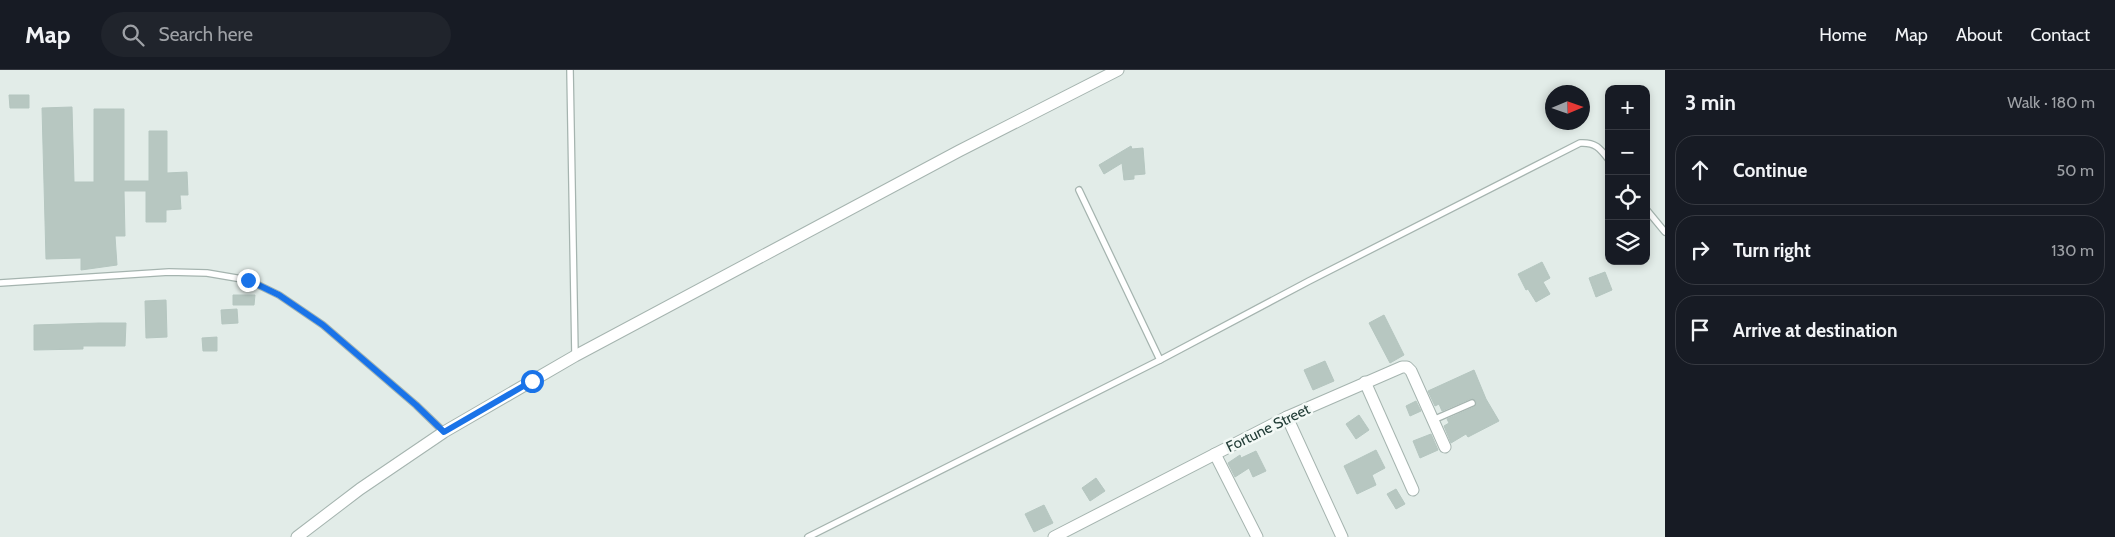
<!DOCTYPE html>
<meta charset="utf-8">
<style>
:root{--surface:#171b24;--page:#20242c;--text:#f1f3f6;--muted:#9ea1a6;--line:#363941}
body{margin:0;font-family:Cabin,sans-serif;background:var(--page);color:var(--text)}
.controls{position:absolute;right:15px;top:15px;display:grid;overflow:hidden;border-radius:10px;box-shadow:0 2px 8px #0003}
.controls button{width:45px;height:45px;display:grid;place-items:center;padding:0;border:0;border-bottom:1px solid var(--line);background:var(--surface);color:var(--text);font:25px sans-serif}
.compass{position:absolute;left:1545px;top:15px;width:45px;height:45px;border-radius:50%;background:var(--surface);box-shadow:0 2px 8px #0003;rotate:88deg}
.stop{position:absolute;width:15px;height:15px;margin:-11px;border:4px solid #1a73e8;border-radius:50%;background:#fff}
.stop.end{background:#1a73e8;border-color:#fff;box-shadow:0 1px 5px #0008}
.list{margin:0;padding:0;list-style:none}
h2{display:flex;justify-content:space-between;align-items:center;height:65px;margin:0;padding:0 20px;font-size:21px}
h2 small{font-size:16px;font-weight:400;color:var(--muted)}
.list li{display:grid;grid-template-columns:32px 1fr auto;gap:15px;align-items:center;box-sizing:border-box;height:70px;margin:0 10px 10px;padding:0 10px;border:1px solid var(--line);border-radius:20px}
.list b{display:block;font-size:19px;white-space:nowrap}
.list em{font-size:16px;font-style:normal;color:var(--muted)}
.icon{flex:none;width:28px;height:28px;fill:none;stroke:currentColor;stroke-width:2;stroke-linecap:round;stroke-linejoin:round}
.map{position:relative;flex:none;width:1665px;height:467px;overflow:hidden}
header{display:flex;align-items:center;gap:30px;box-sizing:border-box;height:70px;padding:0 25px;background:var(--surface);border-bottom:1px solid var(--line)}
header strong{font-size:24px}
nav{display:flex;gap:28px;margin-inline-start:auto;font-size:18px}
.search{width:350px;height:45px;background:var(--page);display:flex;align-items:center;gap:12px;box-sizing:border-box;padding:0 18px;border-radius:28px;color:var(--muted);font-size:19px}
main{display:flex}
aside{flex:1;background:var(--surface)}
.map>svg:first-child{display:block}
.building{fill:#b7c7c1;stroke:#b5c6c0}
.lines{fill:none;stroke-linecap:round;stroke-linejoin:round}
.lane-casing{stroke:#a5b4af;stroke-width:8}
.street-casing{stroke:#a5b4af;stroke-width:13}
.lane{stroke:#fff;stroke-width:5.5}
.street{stroke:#fff;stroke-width:11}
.route{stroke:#1a73e8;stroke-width:6}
.labels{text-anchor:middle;stroke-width:5;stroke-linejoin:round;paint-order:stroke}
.street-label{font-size:15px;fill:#223d37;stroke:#f3f9f6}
</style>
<header>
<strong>Map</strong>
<div class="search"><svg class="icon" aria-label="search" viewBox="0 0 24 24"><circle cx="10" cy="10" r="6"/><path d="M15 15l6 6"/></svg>Search here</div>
<nav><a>Home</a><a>Map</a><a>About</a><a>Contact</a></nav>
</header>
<main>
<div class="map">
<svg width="1665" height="467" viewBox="0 0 1665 467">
<rect width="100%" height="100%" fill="#e2ece8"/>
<g class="building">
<path d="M9,25H29V38H10Z"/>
<path d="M72,37L74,112H94V39H124V111H149V61H167V103L187,102L188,125H180L181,139L166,140V152H146V121H124L125,166H115L117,195L81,200V188L46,189L42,38Z"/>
<path d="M1131,76L1132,79L1143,78L1145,104L1134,105V109L1124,110L1122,93L1104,104L1099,95Z"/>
<path d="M1542,192L1550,208L1543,212L1550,224L1536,232L1528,219L1526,220L1518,204Z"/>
<path d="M1605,202L1612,220L1596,227L1589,208Z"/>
<path d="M233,225H255L254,235H233Z"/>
<path d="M166,230L167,267L146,268L145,231Z"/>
<path d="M237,239L238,253L222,254L221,240Z"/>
<path d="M1384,245L1404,285L1390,293L1369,253Z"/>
<path d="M99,253H126L125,276H83V279L34,280V255Z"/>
<path d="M217,267V281H203L202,268Z"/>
<path d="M1325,291L1334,311L1313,320L1304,300Z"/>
<path d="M1474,300L1486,329L1499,351L1468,367L1466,364L1451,373L1444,356L1449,353L1447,349L1474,337L1476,331L1470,329L1442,341L1439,334L1435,336L1428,321Z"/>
<path d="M1416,331L1421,341L1410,346L1406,336Z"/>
<path d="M1359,345L1369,360L1356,369L1346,354Z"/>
<path d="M1431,364L1438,380L1420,388L1413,371Z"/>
<path d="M1376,380L1385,398L1372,405L1376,415L1357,424L1344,396Z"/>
<path d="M1256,381L1266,401L1253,407L1249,398L1235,407L1228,393L1240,385L1241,388Z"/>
<path d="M1096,408L1105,421L1090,431L1082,418Z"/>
<path d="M1396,419L1405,434L1396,439L1387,424Z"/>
<path d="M1044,435L1053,453L1034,462L1025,444Z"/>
</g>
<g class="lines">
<defs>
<g id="lane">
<path d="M570,0L575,285"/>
<path d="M1079,120L1160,290"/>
<path d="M1646,139L1665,162"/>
<path d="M0,213L169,202L207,203L248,210L279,225L323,255L416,335L444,362"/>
<path d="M1433,350L1472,333"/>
<path d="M808,467L1160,290L1309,211L1580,73C1595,72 1600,78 1609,90"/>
</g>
<g id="street">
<path d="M1365,312L1413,420"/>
<path d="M1287,347L1342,467"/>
<path d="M1215,384L1257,467"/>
<path d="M297,467L360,419L444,362L575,286L959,81L1118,0"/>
<path d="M1054,467L1287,347L1402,297H1407L1411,301L1445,377"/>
</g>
</defs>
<use href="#lane" class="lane-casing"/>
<use href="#street" class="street-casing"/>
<use href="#lane" class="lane"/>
<use href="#street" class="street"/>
</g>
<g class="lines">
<path class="route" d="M248,210L279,225L323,255L416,335L444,362L532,311"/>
</g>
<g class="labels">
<g class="street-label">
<text transform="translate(1268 358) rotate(-26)" y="5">Fortune Street</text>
</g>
</g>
</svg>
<div class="controls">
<button>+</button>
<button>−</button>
<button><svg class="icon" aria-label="locate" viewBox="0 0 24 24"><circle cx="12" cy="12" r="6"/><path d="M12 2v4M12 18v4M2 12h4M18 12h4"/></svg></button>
<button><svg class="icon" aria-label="layers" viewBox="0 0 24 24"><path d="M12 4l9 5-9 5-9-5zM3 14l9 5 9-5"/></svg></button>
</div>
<svg class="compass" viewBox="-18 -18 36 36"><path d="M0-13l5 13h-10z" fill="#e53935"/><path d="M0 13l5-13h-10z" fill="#9ea1a6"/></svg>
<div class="stop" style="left:532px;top:311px"></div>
<div class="stop end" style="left:248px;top:210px"></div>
</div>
<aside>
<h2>3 min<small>Walk · 180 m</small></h2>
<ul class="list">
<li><svg class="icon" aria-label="ahead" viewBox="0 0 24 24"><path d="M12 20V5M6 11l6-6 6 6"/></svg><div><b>Continue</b></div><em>50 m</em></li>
<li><svg class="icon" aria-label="right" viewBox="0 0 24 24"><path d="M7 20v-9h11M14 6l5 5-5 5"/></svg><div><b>Turn right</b></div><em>130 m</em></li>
<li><svg class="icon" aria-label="arrive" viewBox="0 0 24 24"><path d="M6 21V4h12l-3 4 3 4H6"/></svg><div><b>Arrive at destination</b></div></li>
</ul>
</aside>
</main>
